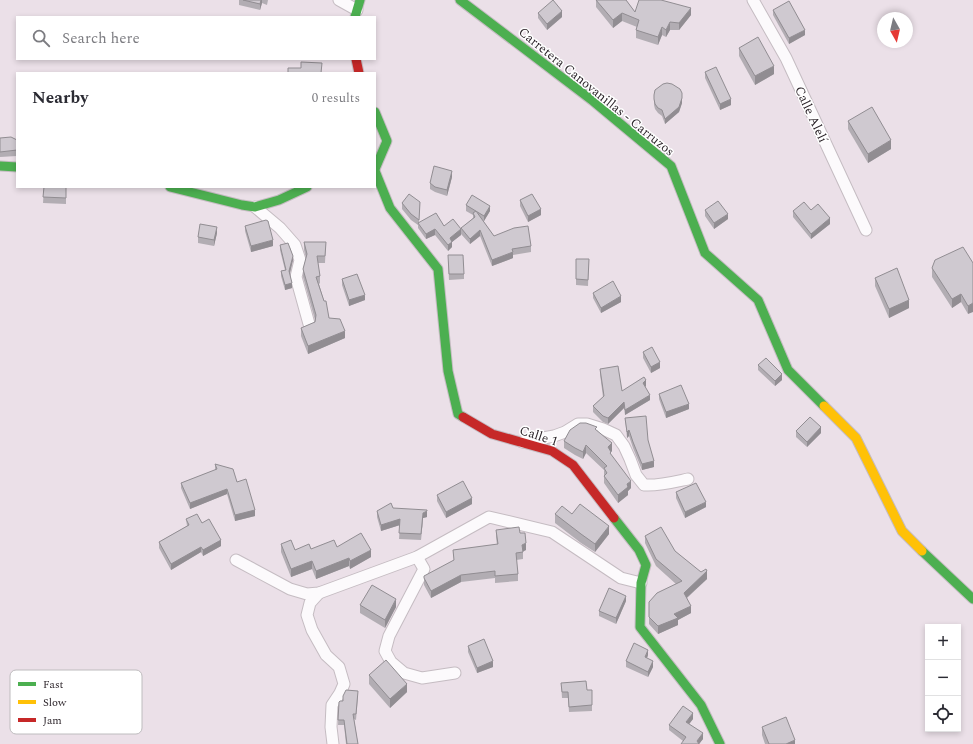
<!DOCTYPE html>
<meta charset="utf-8">
<style>
:root{--surface:#fff;--page:#f7f7f7;--text:#2b2b33;--muted:#7c7c81;--line:#e1e1e2}
body{margin:0;font-family:Spectral,serif;background:var(--page);color:var(--text)}
.controls{position:absolute;right:12px;bottom:12px;display:grid;overflow:hidden;border-radius:0px;box-shadow:0 2px 6px #0003}
.controls button{width:36px;height:36px;display:grid;place-items:center;padding:0;border:0;border-bottom:1px solid var(--line);background:var(--surface);color:var(--text);font:20px sans-serif}
.compass{position:absolute;left:877px;top:12px;width:36px;height:36px;border-radius:50%;background:var(--surface);box-shadow:0 2px 6px #0003;rotate:172deg}
.list{margin:0;padding:0;list-style:none}
h2{display:flex;justify-content:space-between;align-items:center;height:52px;margin:0;padding:0 16px;font-size:17px}
h2 small{font-size:13px;font-weight:400;color:var(--muted)}
.icon{flex:none;width:22px;height:22px;fill:none;stroke:currentColor;stroke-width:2;stroke-linecap:round;stroke-linejoin:round}
.map{position:relative;flex:none;width:973px;height:744px;overflow:hidden}
.search{position:absolute;background:var(--surface);box-shadow:0 2px 6px #0003;left:16px;top:16px;width:360px;height:44px;display:flex;align-items:center;gap:10px;box-sizing:border-box;padding:0 14px;border-radius:0px;color:var(--muted);font-size:15px}
.panel{position:absolute;background:var(--surface);box-shadow:0 2px 6px #0003;left:16px;top:72px;width:360px;height:116px;border-radius:0px}
.map>svg:first-child{display:block}
.lines{fill:none;stroke-linecap:round;stroke-linejoin:round}
.street-casing{stroke:#c5bcc2;stroke-width:13}
.fast-casing{stroke:#c5bcc2;stroke-width:11}
.slow-casing{stroke:#c5bcc2;stroke-width:11}
.jam-casing{stroke:#c5bcc2;stroke-width:11}
.street{stroke:#fcfafc;stroke-width:11}
.fast{stroke:#4caf50;stroke-width:9}
.slow{stroke:#ffc107;stroke-width:9}
.jam{stroke:#c62828;stroke-width:9}
.wall{fill:#b2adb3}
.shaded-wall{fill:#918d92}
.building{fill:#cfc9d0;stroke:#918d92}
.labels{text-anchor:middle;stroke-width:3;stroke-linejoin:round;paint-order:stroke}
.street-label{font-size:13px;fill:#271f25;stroke:#fff}
.key{fill:#fff;stroke:#bebcbe;stroke-width:1}
.key-label{font-size:11px;fill:#271f25}
</style>
<div class="map">
<svg width="973" height="744" viewBox="0 0 973 744">
<rect width="100%" height="100%" fill="#ebe0e8"/>
<g class="lines">
<defs>
<g id="street">
<path d="M339,0L357,10"/>
<path d="M753,0L786,58L866,230"/>
<path d="M255,207L280,228L295,245L300,260L296,277L309,324"/>
<path d="M522,442L554,436L565,432L578,424H587L603,429L616,435L624,446L630,459L636,475L644,485C659,486 674,482 688,479"/>
<path d="M417,557L424,569L389,636L385,651L391,662L404,673L422,678L455,673"/>
<path d="M236,560L290,589L307,594L319,593L417,557L489,517L552,532L621,578L641,583"/>
<path d="M319,593L310,603L307,615L312,630L326,655L339,667L344,684L340,693L332,705L331,727L333,744"/>
</g>
<g id="fast">
<path d="M460,0L593,101L671,166L705,253L758,300L788,370L824,406"/>
<path d="M355,17L360,0"/>
<path d="M375,112L387,141L375,169"/>
<path d="M0,166L17,167"/>
<path d="M375,171L390,208L438,269L448,371L458,414L463,417"/>
<path d="M170,187L242,205L255,207L279,200L307,187"/>
<path d="M614,518L639,550L646,565L641,583L640,627L701,705L720,744"/>
<path d="M922,551L973,599"/>
</g>
<path id="slow" d="M824,406L856,438L902,531L922,551"/>
<g id="jam">
<path d="M356,59L359,73"/>
<path d="M463,417L492,434L552,451L573,465L614,518"/>
</g>
</defs>
<use href="#street" class="street-casing"/>
<use href="#fast" class="fast-casing"/>
<use href="#slow" class="slow-casing"/>
<use href="#jam" class="jam-casing"/>
<use href="#street" class="street"/>
<use href="#fast" class="fast"/>
<use href="#slow" class="slow"/>
<use href="#jam" class="jam"/>
</g>
<g class="wall">
<path d="M239,0H268L267,5L262,3L260,10L239,5Z"/>
<path d="M596,0H626L635,12L691,15L679,30H670L666,37L662,35L658,45L636,38V30L637,27L622,21L613,28L596,7Z"/>
<path d="M773,10L805,35L789,44L773,15Z"/>
<path d="M538,13L562,17L547,30L538,18Z"/>
<path d="M739,48L774,74L755,85L739,56Z"/>
<path d="M705,72L731,105L720,110L705,78Z"/>
<path d="M654,95L682,103L679,112L665,124L662,116L658,113L655,109L654,105Z"/>
<path d="M848,121L891,149L868,163L848,129Z"/>
<path d="M0,138L17,140V156L0,157Z"/>
<path d="M452,177L447,196L435,192L430,189V183Z"/>
<path d="M44,187H66V204L43,203Z"/>
<path d="M520,200L541,215L528,222L520,206Z"/>
<path d="M420,202L419,222L444,226L461,229L473,218V215L466,211V205L490,211L484,221H483L494,236L531,246V252L513,255V258L492,266L480,236L470,244L461,234V235L452,242V247L448,251L435,235L426,239L418,228V225L411,220L402,209V203Z"/>
<path d="M705,210L728,219L714,229L705,216Z"/>
<path d="M811,210L830,224L811,239L793,217V211Z"/>
<path d="M245,226L273,246L251,252L245,231Z"/>
<path d="M217,233L214,246L198,243V237Z"/>
<path d="M304,242H326L325,263H318L320,276V283L319,284L329,318L345,338L308,354L301,336V328L315,322V320L303,277V269L306,258L304,250Z"/>
<path d="M280,245L293,260L290,274L292,288L285,290L281,276V271L285,270L280,250Z"/>
<path d="M576,259H589L588,286L576,285Z"/>
<path d="M448,261L464,274V279L449,280Z"/>
<path d="M973,263L968,314L961,302L952,308L932,277V268Z"/>
<path d="M875,278L909,308L889,318L875,286Z"/>
<path d="M342,279L365,300L349,306L342,285Z"/>
<path d="M593,293L621,302L601,313L593,298Z"/>
<path d="M643,352L660,368L651,373L643,358Z"/>
<path d="M758,365L782,380L775,386L758,370Z"/>
<path d="M600,369L622,391L646,386L645,387L650,400L625,415L624,408L608,424L603,422L593,412V406L603,397L600,374Z"/>
<path d="M659,394L689,409L666,418L659,399Z"/>
<path d="M625,418L648,440L654,467L642,470L633,448L629,436L627,438Z"/>
<path d="M597,430L612,451L611,452V456L631,488L628,491V495L618,503L604,483V470L586,453L583,459L575,455L564,448V441Z"/>
<path d="M796,431L821,433L807,447L796,437Z"/>
<path d="M215,464L237,482L255,516L235,521L227,494L190,509L181,488V483L215,470Z"/>
<path d="M676,492L706,507L685,518L676,498Z"/>
<path d="M437,495L472,504L446,518L437,501Z"/>
<path d="M393,508L427,517L423,518L421,540L399,539L400,525L381,531L377,517V511Z"/>
<path d="M555,514H572L609,534L595,552L581,543L555,523Z"/>
<path d="M186,519L202,523L221,546L203,556L201,552L171,570L159,548V542L187,526Z"/>
<path d="M496,530L520,533L526,550L523,551V559L516,560L518,574V581L495,583V578L461,582L431,598L424,585V578L454,560L453,550L497,545L496,537Z"/>
<path d="M645,536L675,551L707,579L687,598L691,613L678,620V625L658,634L649,624V602L676,584L656,566L645,543Z"/>
<path d="M281,544L295,550L311,549L337,547L371,557L350,569L349,566L316,579L312,569L291,577L281,552Z"/>
<path d="M626,601L616,624L599,616V611Z"/>
<path d="M360,605L396,607L385,628L360,613Z"/>
<path d="M468,646L493,667L477,673L468,652Z"/>
<path d="M648,655L647,658L653,667L648,677L626,667V661Z"/>
<path d="M369,675L407,692L390,708L369,684Z"/>
<path d="M561,683L592,705V711L569,712L568,698H562Z"/>
<path d="M358,696L356,720L354,719L358,744H346L344,725H338L339,702Z"/>
<path d="M693,719L689,724L703,739L699,744L683,741L669,730V725Z"/>
<path d="M762,727L795,744H765L762,735Z"/>
</g>
<g class="shaded-wall">
<path d="M261,0H262V3L260,10V4Z"/>
<path d="M691,8V15L679,30V23Z"/>
<path d="M562,11V17L547,30V24Z"/>
<path d="M622,13V21L613,28V20Z"/>
<path d="M670,22V30L666,37V30Z"/>
<path d="M662,27V35L658,45V37Z"/>
<path d="M805,30V35L789,44V38Z"/>
<path d="M774,66V74L755,85V76Z"/>
<path d="M682,98V103L679,112L665,124V119Z"/>
<path d="M731,99V105L720,110V104Z"/>
<path d="M891,140V149L868,163V154Z"/>
<path d="M452,171V177L447,196V190Z"/>
<path d="M490,206V211L484,221V216Z"/>
<path d="M541,209V215L528,222V216Z"/>
<path d="M728,214V219L714,229V223Z"/>
<path d="M830,218V224L811,239V234Z"/>
<path d="M217,227V233L214,246V240Z"/>
<path d="M435,229V235L426,239V234Z"/>
<path d="M461,229V235L452,242V247L448,251V245L450,238Z"/>
<path d="M480,230V236L470,244V239Z"/>
<path d="M273,240V246L251,252V246Z"/>
<path d="M513,252V258L492,266V260Z"/>
<path d="M293,256V260L289,276V271Z"/>
<path d="M292,283V288L285,290V285Z"/>
<path d="M961,294V302L952,308V299Z"/>
<path d="M365,295V300L349,306V300Z"/>
<path d="M621,296V302L601,313V308Z"/>
<path d="M909,300V308L889,318V309Z"/>
<path d="M973,303V312L968,314V306Z"/>
<path d="M345,331V338L308,354V346Z"/>
<path d="M660,362V368L651,373V367Z"/>
<path d="M782,374V380L775,386V381Z"/>
<path d="M646,380V386L643,389V383Z"/>
<path d="M650,395V400L625,415V410Z"/>
<path d="M624,402V408L608,424V418Z"/>
<path d="M689,404V409L666,418V412Z"/>
<path d="M821,427V433L807,447V442Z"/>
<path d="M629,430V436L627,438V432Z"/>
<path d="M612,443V451L608,455V447Z"/>
<path d="M586,445V453L583,459V452Z"/>
<path d="M654,461V467L642,470V464Z"/>
<path d="M631,481V488L628,491V495L618,503V495L627,484Z"/>
<path d="M227,489V494L190,509V503Z"/>
<path d="M472,498V504L446,518V512Z"/>
<path d="M706,502V507L685,518V512Z"/>
<path d="M255,510V516L235,521V515Z"/>
<path d="M427,511V517L423,518L421,540L423,513Z"/>
<path d="M400,519V525L381,531V525Z"/>
<path d="M609,526V534L595,552V544Z"/>
<path d="M221,540V546L203,556V550Z"/>
<path d="M526,543V550L522,552V545Z"/>
<path d="M201,547V552L171,570V564Z"/>
<path d="M371,550V557L350,569V561Z"/>
<path d="M349,558V566L316,579V571Z"/>
<path d="M312,561V569L291,577V569Z"/>
<path d="M707,571V579L684,600V593Z"/>
<path d="M461,575V582L431,598V591Z"/>
<path d="M626,596V601L616,624V618Z"/>
<path d="M396,599V607L385,628V620Z"/>
<path d="M691,606V613L678,620V625L658,634V626L674,614Z"/>
<path d="M648,650V655L645,663V657Z"/>
<path d="M493,661V667L477,673V668Z"/>
<path d="M653,661V667L648,677V672Z"/>
<path d="M407,684V692L390,708V699Z"/>
<path d="M693,713V719L686,728V722Z"/>
<path d="M703,733V739L699,744L697,741Z"/>
<path d="M795,740V744H786Z"/>
</g>
<g class="building">
<path d="M243,0H261L260,4Z"/>
<path d="M553,0L562,11L547,24L538,13Z"/>
<path d="M596,0H626L635,12L639,0H661L691,8L679,23L670,22L666,30L662,27L658,37L636,30L639,20L622,13L613,20Z"/>
<path d="M789,1L805,30L789,38L773,10Z"/>
<path d="M758,37L774,66L755,76L739,48Z"/>
<path d="M301,62L322,63L321,73H288V68H301Z"/>
<path d="M716,67L731,99L720,104L705,72Z"/>
<path d="M667,83L672,84L680,89L682,93V98L679,107L665,119L662,110L658,108L655,104L654,99V95L655,90L663,84Z"/>
<path d="M872,107L891,140L868,154L848,121Z"/>
<path d="M11,137L17,140V150L0,152V138Z"/>
<path d="M434,166L452,171L447,190L435,187L430,183Z"/>
<path d="M44,187H66V198L43,197Z"/>
<path d="M409,194L420,202L419,220L411,214L402,203Z"/>
<path d="M532,194L541,209L528,216L520,200Z"/>
<path d="M472,195L490,206L484,216L466,205Z"/>
<path d="M718,201L728,214L714,223L705,210Z"/>
<path d="M804,202L811,210L818,204L830,218L811,234L793,211Z"/>
<path d="M476,211L494,236L514,228L528,226L531,246L512,249L513,252L492,260L480,230L470,239L461,228L475,217L473,213Z"/>
<path d="M436,213L444,226L453,219L461,229L450,238L452,242L448,245L435,229L426,234L418,223Z"/>
<path d="M266,220L268,221L273,240L251,246L245,226Z"/>
<path d="M200,224L217,227L214,240L198,237Z"/>
<path d="M304,242H326L325,256H317L320,276L316,277L324,301H326L329,318L340,319L345,331L308,346L301,328L315,322L316,315L303,269L307,254Z"/>
<path d="M288,243L293,256L289,271L292,283L285,285L281,271L286,270L280,245Z"/>
<path d="M963,247L973,263V303L968,306L961,294L952,299L932,268L935,260Z"/>
<path d="M448,255H463L464,274H449Z"/>
<path d="M576,259H589L588,280L576,279Z"/>
<path d="M897,268L909,300L889,309L875,278Z"/>
<path d="M357,274L365,295L349,300L342,279Z"/>
<path d="M613,281L621,296L601,308L593,293Z"/>
<path d="M652,347L660,362L651,367L643,352Z"/>
<path d="M766,358L782,374L775,381L758,365Z"/>
<path d="M618,366L622,391L644,377L646,380L643,383L650,395L625,410L624,402L608,418L603,416L593,406L604,396L600,369Z"/>
<path d="M681,385L689,404L666,412L659,394Z"/>
<path d="M646,416L648,440L654,461L642,464L633,442L629,430L627,432L625,418Z"/>
<path d="M810,417L821,427L807,442L796,431Z"/>
<path d="M580,423H586L597,427L595,429L612,443L608,447L611,452L610,453L631,481L627,484L628,487L618,495L604,476L607,473L604,468L607,466L586,445L583,452L575,448L564,441L570,430Z"/>
<path d="M215,464L233,469L237,482L246,479L255,510L235,515L227,489L190,503L181,483L217,469Z"/>
<path d="M463,481L472,498L446,512L437,495Z"/>
<path d="M696,483L706,502L685,512L676,492Z"/>
<path d="M391,503L393,508L427,510V511L423,513L421,534L399,533L400,519L381,525L377,511Z"/>
<path d="M580,504L609,526L595,544L581,534L555,514L562,506L572,514Z"/>
<path d="M197,514L202,523L209,519L221,540L203,550L201,547L171,564L159,542L189,525L186,519Z"/>
<path d="M519,527L520,533H525L526,543L522,545L523,552L516,553L518,574L495,576V571L461,575L431,591L424,578V576L454,560L453,550L498,544L496,530Z"/>
<path d="M661,527L675,551L701,572L706,569L707,571L684,593L691,606L674,614L678,618L658,626L649,617V602L657,593L682,581L656,559L645,536Z"/>
<path d="M361,533L371,550L350,561L349,558L316,571L312,561L291,569L281,544L291,540L295,550L309,544L311,549L334,540L337,547Z"/>
<path d="M372,585L396,599L385,620L360,605Z"/>
<path d="M609,588L626,596L616,618L599,611Z"/>
<path d="M484,639L493,661L477,668L468,646Z"/>
<path d="M634,643L648,650L645,657L653,661L648,672L626,661Z"/>
<path d="M386,660L407,684L390,699L369,675Z"/>
<path d="M586,681L587,690H592V705L569,707L568,692H562L561,683Z"/>
<path d="M346,690L358,691L356,714H353L358,744H347L344,720H338L339,702L340,701H343V696Z"/>
<path d="M683,706L693,713L686,722L703,733L697,741L699,744H681L686,737L669,725Z"/>
<path d="M786,717L795,740L786,744H769L762,727Z"/>
</g>
<g class="labels">
<g class="street-label">
<text transform="translate(597 91) rotate(39)" y="5">Carretera Canovanillas - Carruzos</text>
<text transform="translate(812 114) rotate(65)" y="5">Calle Alelí</text>
<text transform="translate(539 435) rotate(18)" y="5">Calle 1</text>
</g>
</g>
<rect x="10" y="670" width="132" height="64" rx="6" class="key"/>
<rect x="18" y="682" width="18" height="4" fill="#4caf50"/>
<rect x="18" y="700" width="18" height="4" fill="#ffc107"/>
<rect x="18" y="718" width="18" height="4" fill="#c62828"/>
<g class="key-label">
<text x="43" y="688">Fast</text>
<text x="43" y="706">Slow</text>
<text x="43" y="724">Jam</text>
</g>
</svg>
<div class="controls">
<button>+</button>
<button>−</button>
<button><svg class="icon" aria-label="locate" viewBox="0 0 24 24"><circle cx="12" cy="12" r="6"/><path d="M12 2v4M12 18v4M2 12h4M18 12h4"/></svg></button>
</div>
<svg class="compass" viewBox="-18 -18 36 36"><path d="M0-13l5 13h-10z" fill="#e53935"/><path d="M0 13l5-13h-10z" fill="#7c7c81"/></svg>
<div class="search"><svg class="icon" aria-label="search" viewBox="0 0 24 24"><circle cx="10" cy="10" r="6"/><path d="M15 15l6 6"/></svg>Search here</div>
<section class="panel">
<h2>Nearby<small>0 results</small></h2>
<ul class="list">
</ul>
</section>
</div>
